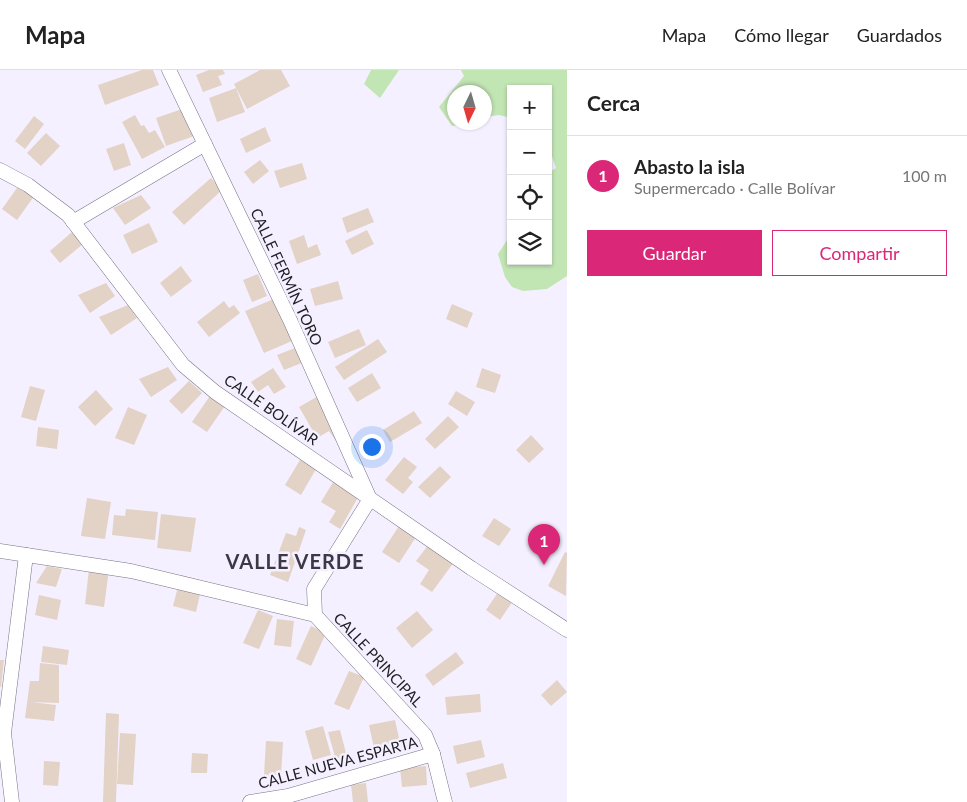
<!DOCTYPE html>
<html lang="es">
<meta charset="utf-8">
<style>
:root{--surface:#fff;--page:#f2f2f2;--text:#222;--muted:#767676;--line:#e0e0e0;--accent:#db2777}
body{margin:0;font-family:Lato,sans-serif;background:var(--page);color:var(--text)}
.controls{position:absolute;right:15px;top:15px;display:grid;overflow:hidden;border-radius:0px;box-shadow:0 1px 4px #0004}
.controls button{width:45px;height:45px;display:grid;place-items:center;padding:0;border:0;border-bottom:1px solid var(--line);background:var(--surface);color:var(--text);font:25px sans-serif}
.compass{position:absolute;left:447px;top:15px;width:45px;height:45px;border-radius:50%;background:var(--surface);box-shadow:0 1px 4px #0004;rotate:185deg}
.you{position:absolute;left:371px;top:376px;width:18px;height:18px;margin:-12px;border:4px solid #fff;border-radius:50%;background:#1a73e8;box-shadow:0 0 0 8px #1a73e833}
.badge{display:grid;place-items:center;width:32px;height:32px;border-radius:50%;background:var(--accent);color:#fff;font-size:16px;font-weight:700}
.pin{position:absolute;translate:-50% -41px;filter:drop-shadow(0 1px 2px #0008)}
.pin::after{content:'';position:absolute;top:26px;width:18px;height:15px;background:inherit;clip-path:polygon(0 0,100% 0,50% 100%)}
.list{margin:0;padding:0;list-style:none}
h2{display:flex;justify-content:space-between;align-items:center;height:65px;margin:0;padding:0 20px;font-size:21px}
h2 small{font-size:16px;font-weight:400;color:var(--muted)}
.list li{display:grid;grid-template-columns:32px 1fr auto;gap:15px;align-items:center;box-sizing:border-box;height:80px;padding:0 20px;border-top:1px solid var(--line)}
.list b{display:block;font-size:19px;white-space:nowrap}
.list p{margin:0;font-size:16px;white-space:nowrap;color:var(--muted)}
.list em{font-size:16px;font-style:normal;color:var(--muted)}
.actions{display:flex;gap:10px;padding:15px 20px}
.actions a{flex:1;padding:11px 0;border:1px solid var(--accent);border-radius:0px;text-align:center;font-size:18px;color:var(--accent)}
.actions .main{background:var(--accent);color:#fff}
.icon{flex:none;width:28px;height:28px;fill:none;stroke:currentColor;stroke-width:2;stroke-linecap:round;stroke-linejoin:round}
.map{position:relative;flex:none;width:567px;height:732px;overflow:hidden}
header{display:flex;align-items:center;gap:30px;box-sizing:border-box;height:70px;padding:0 25px;background:var(--surface);border-bottom:1px solid var(--line)}
header strong{font-size:24px}
nav{display:flex;gap:28px;margin-inline-start:auto;font-size:18px}
main{display:flex}
aside{flex:1;background:var(--surface)}
.map>svg:first-child{display:block}
.green{fill:#c2e5b4}
.building{fill:#e3d2c6}
.lines{fill:none;stroke-linecap:round;stroke-linejoin:round}
.minor-casing{stroke:#797484;stroke-width:15}
.minor{stroke:#fff;stroke-width:14}
.labels{text-anchor:middle;stroke-width:5;stroke-linejoin:round;paint-order:stroke}
.street-label{font-size:15px;fill:#201d24;stroke:#f5f0ff}
.district-label{font-size:20px;font-weight:bold;letter-spacing:1px;fill:#3d3846;stroke:#f5f0ff}
</style>
<header>
<strong>Mapa</strong>
<nav><a>Mapa</a><a>Cómo llegar</a><a>Guardados</a></nav>
</header>
<main>
<div class="map">
<svg width="567" height="732" viewBox="0 0 567 732">
<rect width="100%" height="100%" fill="#f5f0ff"/>
<g class="green">
<path d="M371,0H399L380,28L364,14Z"/>
<path d="M461,0H567V206L547,219L523,221L512,217L505,207L498,184L511,164V191H548V103L556,98L548,75V19H511V48L499,45L485,47L484,22H454V52L477,53L452,56L439,37L464,6Z"/>
</g>
<g class="building">
<path d="M142,0H153L159,15L105,35L98,15Z"/>
<path d="M209,0H223L225,4L218,6L222,15L203,22L196,5Z"/>
<path d="M260,0H281L290,16L247,39L234,14Z"/>
<path d="M236,18L245,42L217,52L209,28Z"/>
<path d="M185,38L194,66L166,76L156,48Z"/>
<path d="M135,45L141,56L144,55L149,63L155,60L165,77L142,89L122,52Z"/>
<path d="M34,46L44,54L25,79L15,71Z"/>
<path d="M265,57L271,71L246,83L240,69Z"/>
<path d="M46,63L60,76L41,96L27,83Z"/>
<path d="M124,73L131,95L114,101L106,79Z"/>
<path d="M260,90L269,101L253,114L244,102Z"/>
<path d="M302,93L307,109L280,118L274,101Z"/>
<path d="M211,108L222,120L184,155L172,142Z"/>
<path d="M22,111L37,122L17,150L2,139Z"/>
<path d="M141,125L151,138L125,155L113,138Z"/>
<path d="M368,138L374,152L347,163L342,148Z"/>
<path d="M149,153L158,172L132,184L123,165Z"/>
<path d="M367,160L374,174L352,185L345,171Z"/>
<path d="M72,162L83,174L60,193L50,181Z"/>
<path d="M304,165L308,178L317,174L321,185L297,194L289,171Z"/>
<path d="M181,196L192,211L171,227L160,213Z"/>
<path d="M258,204L267,226L252,232L243,210Z"/>
<path d="M338,211L343,229L315,236L310,219Z"/>
<path d="M106,213L115,226L90,243L78,225Z"/>
<path d="M281,226L299,268L264,283L245,241Z"/>
<path d="M224,231L229,238L234,235L240,243L209,267L197,252Z"/>
<path d="M452,234L473,243L467,258L446,249Z"/>
<path d="M128,235L137,248L111,265L99,247Z"/>
<path d="M359,259L366,275L335,288L328,272Z"/>
<path d="M378,269L387,282L344,310L335,297Z"/>
<path d="M303,275L309,290L284,300L277,285Z"/>
<path d="M168,297L177,310L151,327L139,309Z"/>
<path d="M273,298L286,317L274,324L268,315L258,322L251,312Z"/>
<path d="M482,298L501,305L495,323L476,317Z"/>
<path d="M372,303L381,318L357,332L348,318Z"/>
<path d="M189,311L202,323L182,344L169,331Z"/>
<path d="M30,316L45,320L36,351L21,347Z"/>
<path d="M96,320L113,339L95,356L78,337Z"/>
<path d="M214,320L229,330L207,362L192,352Z"/>
<path d="M456,321L475,332L467,346L448,334Z"/>
<path d="M320,325L344,366L336,371L329,361L317,368L299,337Z"/>
<path d="M128,337L147,345L134,375L115,368Z"/>
<path d="M414,341L422,353L390,372L383,360Z"/>
<path d="M448,346L459,357L435,379L425,369Z"/>
<path d="M38,357L59,360L57,379L36,376Z"/>
<path d="M531,365L544,379L529,393L516,380Z"/>
<path d="M404,387L417,397L408,408L413,412L403,424L385,410Z"/>
<path d="M300,390L316,399L301,425L285,415Z"/>
<path d="M440,396L451,407L430,428L418,417Z"/>
<path d="M335,409L360,424L340,459L329,452L336,441L321,432Z"/>
<path d="M87,428L111,432L105,469L81,466Z"/>
<path d="M126,439L158,442L155,470L112,465L114,445L125,446Z"/>
<path d="M161,444L196,448L191,482L157,478Z"/>
<path d="M494,448L511,459L499,476L482,466Z"/>
<path d="M399,456L416,467L399,493L382,482Z"/>
<path d="M299,457L306,460L288,512L270,505L286,463L296,466Z"/>
<path d="M429,474L454,492L432,522L420,514L429,500L416,491Z"/>
<path d="M565,482L567,483L566,526L548,516Z"/>
<path d="M90,490L110,492L104,537L85,534Z"/>
<path d="M47,496L62,499L56,517L36,513Z"/>
<path d="M181,505L203,511L196,542L173,536Z"/>
<path d="M501,518L515,528L500,550L486,540Z"/>
<path d="M39,525L61,530L57,550L35,545Z"/>
<path d="M258,540L273,546L259,579L243,573Z"/>
<path d="M417,541L433,560L412,578L396,558Z"/>
<path d="M277,549L294,551L291,577L274,575Z"/>
<path d="M311,556L326,563L311,596L296,589Z"/>
<path d="M43,576L69,580L67,595L41,592Z"/>
<path d="M456,582L464,593L433,616L425,605Z"/>
<path d="M0,590H4L1,617H0Z"/>
<path d="M40,593L59,595V633L31,632L56,635L54,651L25,648L30,611H39Z"/>
<path d="M349,601L364,607L349,640L334,634Z"/>
<path d="M557,610L567,622L551,636L541,625Z"/>
<path d="M480,624L481,642L447,645L445,627Z"/>
<path d="M106,643L119,644L116,732H103Z"/>
<path d="M395,650L400,673L374,678L369,655Z"/>
<path d="M323,656L331,685L313,690L305,661Z"/>
<path d="M340,660L348,691L337,694L328,662Z"/>
<path d="M120,663L136,664L133,715L117,714Z"/>
<path d="M481,670L485,687L457,694L453,676Z"/>
<path d="M266,671L283,672L281,706L264,705Z"/>
<path d="M192,683L208,684L207,703H191Z"/>
<path d="M44,691L60,692L58,716L43,715Z"/>
<path d="M503,693L507,708L470,718L466,703Z"/>
<path d="M426,696L427,715L402,717L400,698Z"/>
<path d="M366,713L368,732H353L351,715Z"/>
</g>
<g class="lines">
<defs>
<g id="minor">
<path d="M169,0L290,250L370,429L314,519L315,545"/>
<path d="M0,100L28,115L68,145L183,295L215,322L471,498L567,560"/>
<path d="M73,152L205,74"/>
<path d="M0,481L131,501L315,545L425,665L433,684L445,732"/>
<path d="M12,732L4,663L26,485"/>
<path d="M250,732L288,726L433,684"/>
</g>
</defs>
<use href="#minor" class="minor-casing"/>
<use href="#minor" class="minor"/>
</g>
<g class="labels">
<g class="street-label">
<text transform="translate(286 207) rotate(65)" y="5">CALLE FERMÍN TORO</text>
<text transform="translate(271 340) rotate(35)" y="5">CALLE BOLÍVAR</text>
<text transform="translate(378 590) rotate(47)" y="5">CALLE PRINCIPAL</text>
<text transform="translate(338 693) rotate(-15)" y="5">CALLE NUEVA ESPARTA</text>
</g>
<g class="district-label">
<text x="295" y="499">VALLE VERDE</text>
</g>
</g>
</svg>
<div class="controls">
<button>+</button>
<button>−</button>
<button><svg class="icon" aria-label="locate" viewBox="0 0 24 24"><circle cx="12" cy="12" r="6"/><path d="M12 2v4M12 18v4M2 12h4M18 12h4"/></svg></button>
<button><svg class="icon" aria-label="layers" viewBox="0 0 24 24"><path d="M12 4l9 5-9 5-9-5zM3 14l9 5 9-5"/></svg></button>
</div>
<svg class="compass" viewBox="-18 -18 36 36"><path d="M0-13l5 13h-10z" fill="#e53935"/><path d="M0 13l5-13h-10z" fill="#767676"/></svg>
<div class="you"></div>
<div class="pin badge" style="left:544px;top:495px">1</div>
</div>
<aside>
<h2>Cerca<small></small></h2>
<ul class="list">
<li><span class="badge">1</span><div><b>Abasto la isla</b><p>Supermercado · Calle Bolívar</p></div><em>100 m</em></li>
</ul>
<div class="actions"><a class="main">Guardar</a><a>Compartir</a></div>
</aside>
</main>
